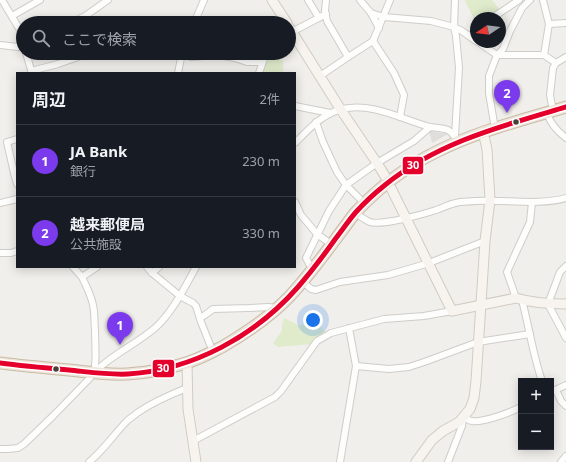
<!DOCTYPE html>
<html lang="ja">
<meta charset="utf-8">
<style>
:root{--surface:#171b24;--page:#20242c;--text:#f1f3f6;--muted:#9ea1a6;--line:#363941;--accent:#7c3aed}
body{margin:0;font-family:"Noto Sans","Noto Sans JP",sans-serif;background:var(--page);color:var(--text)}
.controls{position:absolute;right:12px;bottom:12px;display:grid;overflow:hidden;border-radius:0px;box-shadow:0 2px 10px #0003}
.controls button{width:36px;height:36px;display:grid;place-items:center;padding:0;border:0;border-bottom:1px solid var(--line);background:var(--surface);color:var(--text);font:20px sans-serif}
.compass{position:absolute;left:470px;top:12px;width:36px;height:36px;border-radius:50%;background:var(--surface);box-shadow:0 2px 10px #0003;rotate:257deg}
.you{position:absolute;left:313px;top:320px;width:14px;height:14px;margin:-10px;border:3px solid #fff;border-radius:50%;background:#1a73e8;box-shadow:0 0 0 6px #1a73e833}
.badge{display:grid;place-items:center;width:26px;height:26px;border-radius:50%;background:var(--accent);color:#fff;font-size:13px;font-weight:700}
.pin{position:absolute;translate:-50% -33px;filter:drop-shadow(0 1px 2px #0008)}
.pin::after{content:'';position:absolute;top:21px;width:14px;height:12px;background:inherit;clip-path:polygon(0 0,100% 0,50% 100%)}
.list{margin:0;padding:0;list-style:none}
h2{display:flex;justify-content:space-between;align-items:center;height:52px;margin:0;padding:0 16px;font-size:17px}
h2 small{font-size:13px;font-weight:400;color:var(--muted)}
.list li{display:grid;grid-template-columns:26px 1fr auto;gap:12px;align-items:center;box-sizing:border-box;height:72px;padding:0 16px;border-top:1px solid var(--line)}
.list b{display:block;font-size:15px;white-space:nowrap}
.list p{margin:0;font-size:13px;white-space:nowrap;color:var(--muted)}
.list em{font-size:13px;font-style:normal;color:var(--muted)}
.icon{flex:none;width:22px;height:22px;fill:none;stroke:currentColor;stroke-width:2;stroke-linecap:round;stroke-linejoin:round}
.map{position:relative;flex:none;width:566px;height:462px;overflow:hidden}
.search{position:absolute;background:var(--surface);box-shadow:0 2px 10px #0003;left:16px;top:16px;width:280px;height:44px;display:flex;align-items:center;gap:10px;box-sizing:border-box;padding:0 14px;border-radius:22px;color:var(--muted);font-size:15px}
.panel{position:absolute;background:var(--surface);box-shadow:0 2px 10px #0003;left:16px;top:72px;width:280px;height:196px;border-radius:0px}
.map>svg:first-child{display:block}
.green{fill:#e0ebcb}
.parking{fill:#e0dedb}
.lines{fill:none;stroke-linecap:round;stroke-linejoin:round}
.street-casing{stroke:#cfcdc9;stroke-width:8}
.secondary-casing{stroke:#d0ccc2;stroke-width:11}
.highway-casing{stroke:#c9bba7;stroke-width:13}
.street{stroke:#fdfdfc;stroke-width:6}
.secondary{stroke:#f7f4ef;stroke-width:9}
.highway{stroke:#ede5d9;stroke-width:11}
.bus-1-casing{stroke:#fff;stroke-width:8}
.bus-1{stroke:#e4002b;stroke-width:5}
.bus-dot{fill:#484037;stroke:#fff;stroke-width:1.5}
.line-badge{stroke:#fff;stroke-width:1.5}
.badge-label{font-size:11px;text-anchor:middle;font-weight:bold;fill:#fff}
</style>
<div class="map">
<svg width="566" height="462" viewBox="0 0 566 462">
<rect width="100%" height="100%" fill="#f1efeb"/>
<g class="green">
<path d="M465,0H492L501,11L492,18H476V23L465,1Z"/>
<path d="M253,53H263L261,60H250V54Z"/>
<path d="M268,53L283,61V73H262L264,63Z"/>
<path d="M313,317L326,333L313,344L278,347L273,343L282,331V325L284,318L300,326Z"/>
</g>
<path class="parking" d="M429,131L448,134L432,143Z"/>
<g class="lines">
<defs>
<g id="street">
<path d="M2,0L23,35"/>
<path d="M308,0L319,18"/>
<path d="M326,0L325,11L327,21L348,57"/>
<path d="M360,0L371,13L384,17L431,21L454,27L462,31L476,41"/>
<path d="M543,0L549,24L544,55"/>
<path d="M371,13L379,28"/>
<path d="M12,16L40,0"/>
<path d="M492,18L519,0"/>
<path d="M71,23L85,16L108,0"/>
<path d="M194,23L204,0"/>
<path d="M549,24L566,23"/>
<path d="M290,33L326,14"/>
<path d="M470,36L476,30"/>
<path d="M373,41L394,73L404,95L400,117"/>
<path d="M478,42L497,55H544L556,63"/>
<path d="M0,45L18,47L23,45"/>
<path d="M26,53L32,73"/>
<path d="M179,53L191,57L219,55L235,58L247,62H262"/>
<path d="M31,71L58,64L89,53"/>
<path d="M178,73L182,53"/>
<path d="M259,73L266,53"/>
<path d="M320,76L348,57L373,41L390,0"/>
<path d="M295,106L330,113"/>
<path d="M553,111L550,95L553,68L556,63L566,57"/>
<path d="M547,113C550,123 557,131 566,138"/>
<path d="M316,122L323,142L337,172L346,185L364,203"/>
<path d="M495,129L489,93V76L497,55L503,49L510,31L522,8L530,0"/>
<path d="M455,136L459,68L456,36L454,27L455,0"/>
<path d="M17,139L7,142L14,173L17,184"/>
<path d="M295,143C309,129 322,114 342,109C372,102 401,119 430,127C436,128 443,128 448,130C453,133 455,137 457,142"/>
<path d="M295,202L301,215L317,234L331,244"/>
<path d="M0,203L17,199"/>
<path d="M355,213C360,216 365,220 370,222C381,226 424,214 436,210C443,208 449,204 456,203C462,201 469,202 475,201C505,199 537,206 566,198"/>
<path d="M0,253H11L17,251"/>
<path d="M566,266L560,272L548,304L566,338"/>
<path d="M73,267L82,277"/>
<path d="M147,267L152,273L180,296L193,303L196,306L201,322L213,352"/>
<path d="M312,269L306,258L329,211L346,185L377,163L414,141L430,127"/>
<path d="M152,273L159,267"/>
<path d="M302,281L311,289L316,290L340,282L388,275L429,263L485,241"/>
<path d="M516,298L507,272L530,222L532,202"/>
<path d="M522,300C529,327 533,355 542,381"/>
<path d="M200,318L205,315L213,309L249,308L268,307L277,308"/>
<path d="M356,366L389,369L409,367L427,361L478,342L530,334"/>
<path d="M94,373C97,358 95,345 95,330C94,322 95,313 93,305C91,295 86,286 82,277L97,267"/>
<path d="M556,390L561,401L566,406"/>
<path d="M551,392L566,385"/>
<path d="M193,441L275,397L281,391L317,341L331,333L384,319L424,316L452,311"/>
<path d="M0,449H8L18,448L24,444L53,416L89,379C106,357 134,346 155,328C172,313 185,287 196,267"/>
<path d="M89,462C104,450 114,434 127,421C130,418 134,416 137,413C153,402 169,395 187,388"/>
<path d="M340,462L356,366L349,328"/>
<path d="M448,462L462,426L463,417C466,418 469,421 472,421C483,423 511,412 521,407"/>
<path d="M561,462L566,456"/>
</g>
<g id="secondary">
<path d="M272,0L287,23"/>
<path d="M289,27L341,110L377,163L385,176L452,311L516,298C532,303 549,304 566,304"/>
<path d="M187,363L188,409L196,462"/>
<path d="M416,462L432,440L443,431L459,422L470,409L474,398L476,381L485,241L490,200L487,149L483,132"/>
</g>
<path id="highway" d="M0,363C23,366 46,368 69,370C88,372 107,375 127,374C147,373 167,369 186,363C199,359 210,353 222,347C246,333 270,317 290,296C314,270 334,241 355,213C379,187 407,166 438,151C478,131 523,120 566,107"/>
</defs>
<use href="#street" class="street-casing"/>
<use href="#secondary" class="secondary-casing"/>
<use href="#highway" class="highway-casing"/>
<use href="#street" class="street"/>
<use href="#secondary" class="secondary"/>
<use href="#highway" class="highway"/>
<defs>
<path id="bus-1" d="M0,363C23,366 46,368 69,370C89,372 108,375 128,374C193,370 255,336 298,287C311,272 324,255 336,238C343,229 349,220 356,212C365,202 375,193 385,185C438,142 502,126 566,107"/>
</defs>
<use href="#bus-1" class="bus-1-casing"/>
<use href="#bus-1" class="bus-1"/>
</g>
<g class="bus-dot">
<circle cx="516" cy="122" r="3.5"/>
<circle cx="56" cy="369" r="3.5"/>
</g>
<g class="line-badge">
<rect x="402" y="156" width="22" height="19" rx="4" fill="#e4002b"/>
<rect x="152" y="359" width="23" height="19" rx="4" fill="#e4002b"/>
</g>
<g class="badge-label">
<text x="413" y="169">30</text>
<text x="163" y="372">30</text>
</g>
</svg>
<div class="controls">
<button>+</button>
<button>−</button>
</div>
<svg class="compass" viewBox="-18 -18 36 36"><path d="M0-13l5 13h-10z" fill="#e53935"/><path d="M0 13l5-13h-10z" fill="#9ea1a6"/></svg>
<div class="you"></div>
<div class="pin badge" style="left:120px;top:345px">1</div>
<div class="pin badge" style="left:507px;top:113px">2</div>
<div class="search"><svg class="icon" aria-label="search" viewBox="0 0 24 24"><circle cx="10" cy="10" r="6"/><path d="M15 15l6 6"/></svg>ここで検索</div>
<section class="panel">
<h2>周辺<small>2件</small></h2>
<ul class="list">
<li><span class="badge">1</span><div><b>JA Bank</b><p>銀行</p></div><em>230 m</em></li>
<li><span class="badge">2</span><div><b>越来郵便局</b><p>公共施設</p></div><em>330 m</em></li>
</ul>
</section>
</div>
